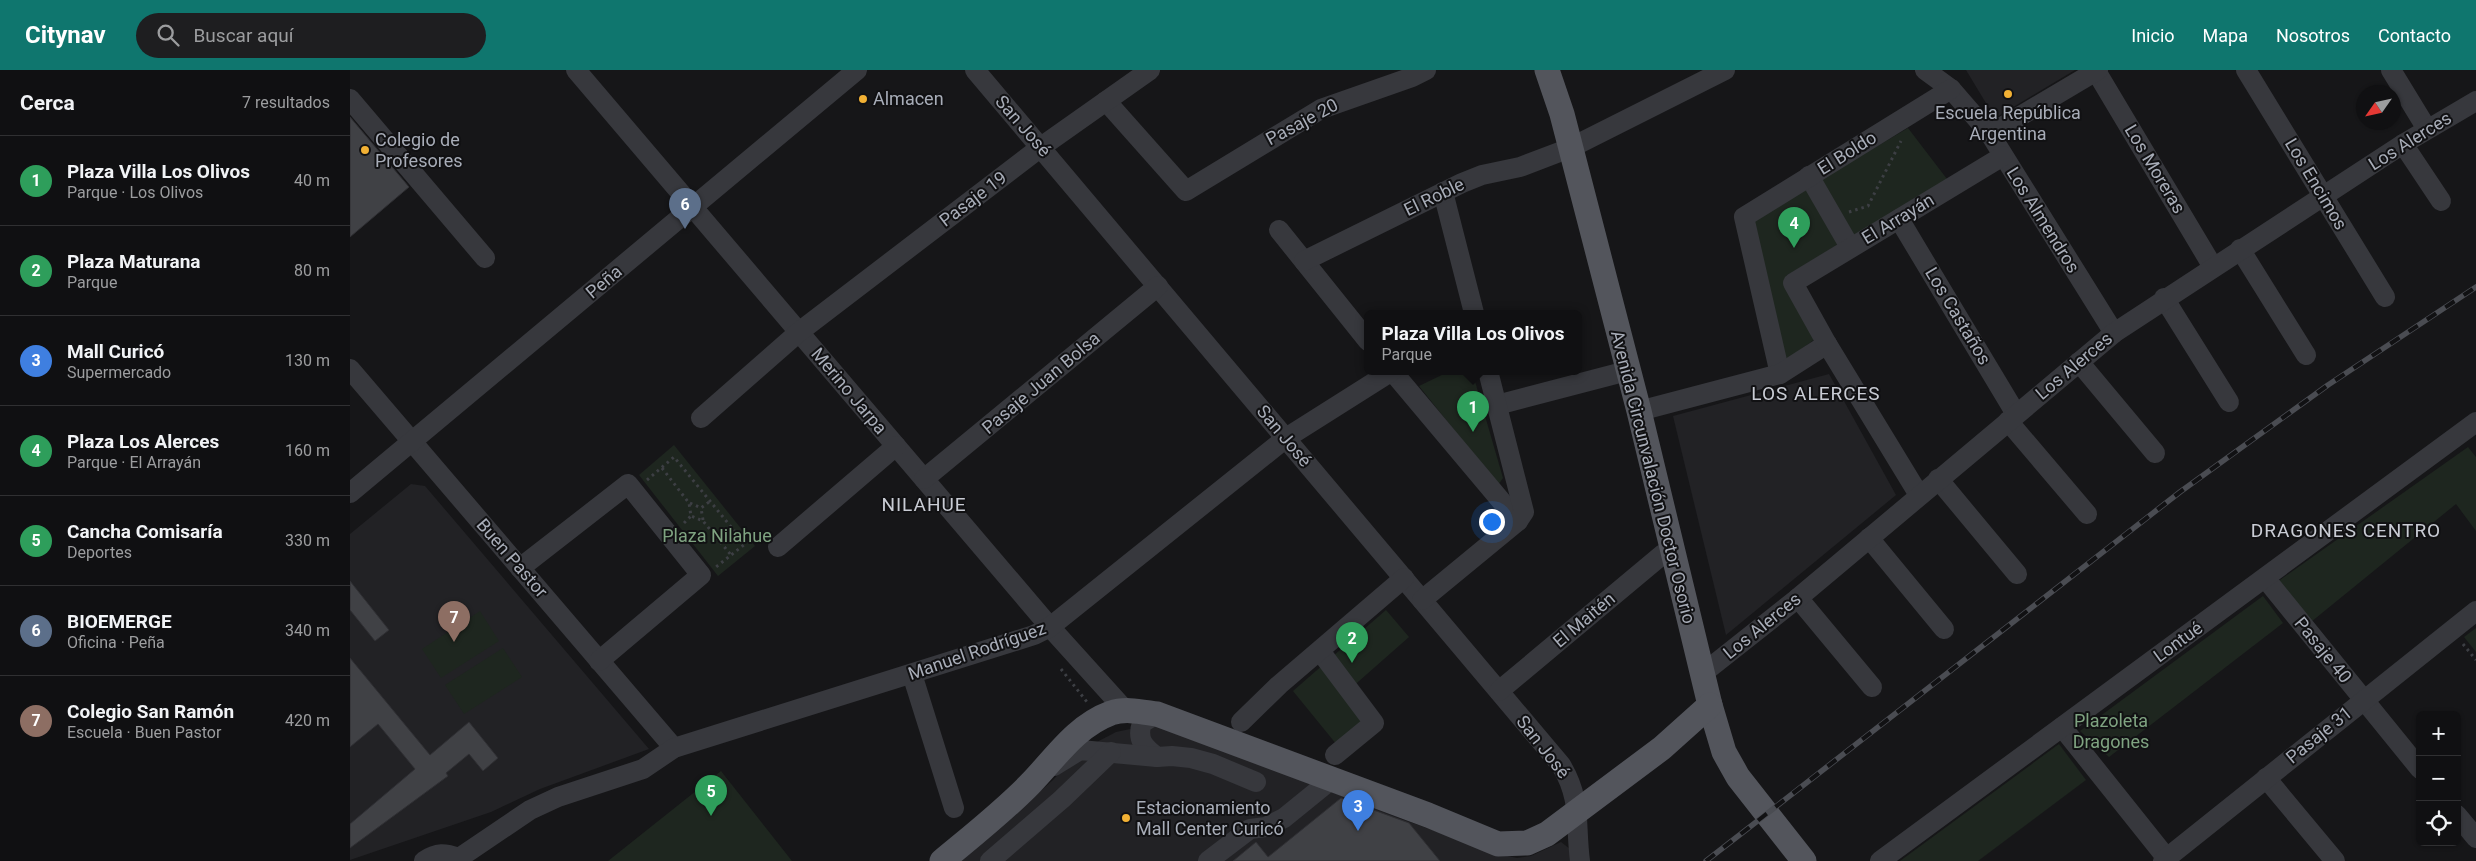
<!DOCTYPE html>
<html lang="es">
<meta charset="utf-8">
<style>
:root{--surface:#101012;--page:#1e1e20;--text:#f1f3f6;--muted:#9c9d9f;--line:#303032;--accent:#0f766e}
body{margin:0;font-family:Roboto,sans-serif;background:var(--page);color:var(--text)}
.controls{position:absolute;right:15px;bottom:15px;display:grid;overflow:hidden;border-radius:8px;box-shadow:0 1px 4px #0004}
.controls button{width:45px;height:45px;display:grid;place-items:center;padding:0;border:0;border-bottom:1px solid var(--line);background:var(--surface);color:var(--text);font:25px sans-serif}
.compass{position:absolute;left:2006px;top:15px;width:45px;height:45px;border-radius:50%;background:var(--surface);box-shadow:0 1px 4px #0004;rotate:236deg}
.you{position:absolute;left:1141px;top:451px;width:18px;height:18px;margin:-12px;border:4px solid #fff;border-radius:50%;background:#1a73e8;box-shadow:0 0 0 8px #1a73e833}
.badge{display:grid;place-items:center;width:32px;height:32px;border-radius:50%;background:var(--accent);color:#fff;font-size:16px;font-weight:700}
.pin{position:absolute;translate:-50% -41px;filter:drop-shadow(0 1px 2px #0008)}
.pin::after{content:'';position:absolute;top:26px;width:18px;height:15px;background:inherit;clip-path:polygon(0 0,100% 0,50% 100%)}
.popup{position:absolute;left:1014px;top:240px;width:218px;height:65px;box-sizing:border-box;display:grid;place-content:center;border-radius:8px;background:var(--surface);filter:drop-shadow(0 1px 4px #0005);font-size:16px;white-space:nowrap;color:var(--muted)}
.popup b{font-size:19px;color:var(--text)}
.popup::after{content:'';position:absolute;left:50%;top:100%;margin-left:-10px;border:10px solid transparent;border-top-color:var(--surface)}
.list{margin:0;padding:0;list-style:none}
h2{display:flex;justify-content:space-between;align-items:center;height:65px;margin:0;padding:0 20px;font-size:21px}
h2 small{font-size:16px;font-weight:400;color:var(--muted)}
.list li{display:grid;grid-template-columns:32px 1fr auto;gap:15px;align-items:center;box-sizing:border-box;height:90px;padding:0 20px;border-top:1px solid var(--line)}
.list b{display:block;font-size:19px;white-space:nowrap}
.list p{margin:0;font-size:16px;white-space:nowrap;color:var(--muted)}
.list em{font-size:16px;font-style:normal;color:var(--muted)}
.icon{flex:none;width:28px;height:28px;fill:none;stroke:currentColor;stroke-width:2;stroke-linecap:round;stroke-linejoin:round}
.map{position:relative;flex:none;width:2126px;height:791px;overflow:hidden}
header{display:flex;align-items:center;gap:30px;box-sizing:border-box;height:70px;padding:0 25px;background:var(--accent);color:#fff}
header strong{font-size:24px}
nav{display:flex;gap:28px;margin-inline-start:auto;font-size:18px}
.search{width:350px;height:45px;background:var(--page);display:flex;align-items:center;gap:12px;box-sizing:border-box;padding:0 18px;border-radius:28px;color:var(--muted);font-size:19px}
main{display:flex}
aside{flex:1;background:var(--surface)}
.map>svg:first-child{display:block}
.built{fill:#222225}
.green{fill:#1e261f}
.building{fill:#404145;stroke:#303034}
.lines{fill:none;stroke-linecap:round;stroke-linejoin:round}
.path{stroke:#3d3f44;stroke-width:3;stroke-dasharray:2.5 4;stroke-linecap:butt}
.minor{stroke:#37383d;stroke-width:20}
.major{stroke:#53555c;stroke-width:25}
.rail-casing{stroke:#4a4c52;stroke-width:5.5}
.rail{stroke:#111113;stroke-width:4;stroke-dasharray:11;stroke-linecap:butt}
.poi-dot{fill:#f2b134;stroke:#111113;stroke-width:2}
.labels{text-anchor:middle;stroke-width:4;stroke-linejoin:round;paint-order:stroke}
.poi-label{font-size:18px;fill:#a8adb8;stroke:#111113;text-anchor:start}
.street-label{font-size:18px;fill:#a8adb8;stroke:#111113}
.park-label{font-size:18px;fill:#7fa381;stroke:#111113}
.neighbourhood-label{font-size:19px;letter-spacing:1px;fill:#c9ccd4;stroke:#111113}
</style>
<header>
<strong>Citynav</strong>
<div class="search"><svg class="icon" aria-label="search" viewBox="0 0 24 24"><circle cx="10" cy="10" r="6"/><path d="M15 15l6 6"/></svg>Buscar aquí</div>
<nav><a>Inicio</a><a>Mapa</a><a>Nosotros</a><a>Contacto</a></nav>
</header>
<main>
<aside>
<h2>Cerca<small>7 resultados</small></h2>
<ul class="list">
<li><span class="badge" style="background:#2e9e5b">1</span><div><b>Plaza Villa Los Olivos</b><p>Parque · Los Olivos</p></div><em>40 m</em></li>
<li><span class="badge" style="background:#2e9e5b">2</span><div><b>Plaza Maturana</b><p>Parque</p></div><em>80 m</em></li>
<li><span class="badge" style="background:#3f7fe0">3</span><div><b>Mall Curicó</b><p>Supermercado</p></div><em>130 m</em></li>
<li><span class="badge" style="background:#2e9e5b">4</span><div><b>Plaza Los Alerces</b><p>Parque · El Arrayán</p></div><em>160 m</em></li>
<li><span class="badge" style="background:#2e9e5b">5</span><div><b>Cancha Comisaría</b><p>Deportes</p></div><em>330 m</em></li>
<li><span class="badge" style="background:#5c6f8a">6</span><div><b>BIOEMERGE</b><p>Oficina · Peña</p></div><em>340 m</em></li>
<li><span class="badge" style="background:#8d6e63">7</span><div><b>Colegio San Ramón</b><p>Escuela · Buen Pastor</p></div><em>420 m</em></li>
</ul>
</aside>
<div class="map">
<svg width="2126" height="791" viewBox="0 0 2126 791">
<rect width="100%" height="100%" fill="#161618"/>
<g class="built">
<path d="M1616,0H1725L1645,48Z"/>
<path d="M1479,304L1546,425L1376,565L1323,346Z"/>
<path d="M61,414L75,416L299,679L190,719L141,742L0,790V464Z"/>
<path d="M804,654L1057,751L1153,785L1167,788L1181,786L1211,772L1220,779L1222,791H610L703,710L719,693L745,673L766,662Z"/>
</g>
<g class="green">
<path d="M1558,58L1597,109L1436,206L1465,269L1434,292L1400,151Z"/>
<path d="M1100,301H1122L1153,408L1148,415L1069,316Z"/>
<path d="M324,375L405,476L368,506L289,405Z"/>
<path d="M2118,377L2126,387V461L2106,434L1961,552L1927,512Z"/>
<path d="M1913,526L1933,553L1759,687L1730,661Z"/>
<path d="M1036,540L1059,567L1000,619L1021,647L987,675L943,621Z"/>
<path d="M130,541L149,571L91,608L72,579Z"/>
<path d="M2126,558V582L2114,567Z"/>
<path d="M153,578L172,607L114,644L95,615Z"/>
<path d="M1709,674L1736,710L1628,791H1550Z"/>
<path d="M371,701L442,791H258Z"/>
</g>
<g class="building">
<path d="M0,47L59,117L0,167Z"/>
<path d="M0,511L39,560L25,571L0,540Z"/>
<path d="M0,588L80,685L119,652L148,688L133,701L119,684L96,703L98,706L0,778V754L65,699L28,654L0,677Z"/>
<path d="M991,728L1059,753L1090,791H883L906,772L918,787Z"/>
</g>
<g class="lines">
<g class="path">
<path d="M1499,142L1518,136L1551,71"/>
<path d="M312,398L339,433L341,446L353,451L381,485"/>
<path d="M297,410L324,387L395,474L366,497"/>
<path d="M340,433L351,438"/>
<path d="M353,450L351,438L359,432"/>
<path d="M334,453L341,446"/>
<path d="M2113,574L2126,590"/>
<path d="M711,599L737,632"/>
</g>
<g class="minor">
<path d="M226,0L700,557L775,640"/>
<path d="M625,0L1211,695C1232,730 1225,753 1230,791"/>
<path d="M1575,0L1601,19L1640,64L1764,263"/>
<path d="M1896,0L2035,227"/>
<path d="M2041,0L2077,59"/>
<path d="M1746,1L1863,197"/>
<path d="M0,29L135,188"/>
<path d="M756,31L836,121L971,39L1062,7L1076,0"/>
<path d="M1640,64L1748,0"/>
<path d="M2053,74L2091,131"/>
<path d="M1459,106L1500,177"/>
<path d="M1093,122L1124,243"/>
<path d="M1549,149L1666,344"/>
<path d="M929,160L1018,271"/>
<path d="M1890,179L1956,285"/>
<path d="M954,191L1112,113L1132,105L1170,97L1220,78L1375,0"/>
<path d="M1814,228L1879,332"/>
<path d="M1729,292L1805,383"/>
<path d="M0,299L324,678"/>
<path d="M1042,301L1168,451"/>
<path d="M1430,304L1394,147L1601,19"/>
<path d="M1147,335L1277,301"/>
<path d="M1289,341L1430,304L1477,274"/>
<path d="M351,348L449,262L691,77L800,0"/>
<path d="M1658,351L1737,444"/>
<path d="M574,409L808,216"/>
<path d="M1588,409L1667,504"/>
<path d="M0,423L507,0"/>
<path d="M1569,425L1477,274L1443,213L1653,86"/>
<path d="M1519,468L1594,559"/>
<path d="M428,477L546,376"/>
<path d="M170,498L278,414L351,505L249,591"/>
<path d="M1915,508L2070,699"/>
<path d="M1448,528L1522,617"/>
<path d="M1072,530L1168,451L1174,442L1138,301"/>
<path d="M970,581L1024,653L985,685"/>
<path d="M562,604L604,738"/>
<path d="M1352,604L1448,528L1764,263L2053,74L2126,31"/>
<path d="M1149,621L1313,484L1321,481"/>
<path d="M807,644L792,653C786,670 795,678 807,687"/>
<path d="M891,652L929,615L1054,508"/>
<path d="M1712,657L1819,791"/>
<path d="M704,696L730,680L807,687L822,686L841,688L863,694L906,712"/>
<path d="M1916,708L1985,791"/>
<path d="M2107,745L2126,768"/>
<path d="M74,791C87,782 95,783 109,788L180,740L208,727L293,699L324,678L684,565L700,557L936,368L1042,301"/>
<path d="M640,791L712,729L761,682"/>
<path d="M858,791L900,759L916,757L934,748L982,709"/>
<path d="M1530,791L2126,352"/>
<path d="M1813,791L2126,541"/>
</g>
<g class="major">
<path d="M1197,0L1212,44L1289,341L1360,635L1374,682L1388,707L1454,791"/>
<path d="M592,791C622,766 654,741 681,713C706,687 726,656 761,643C776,638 792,642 807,644L1078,745L1148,774L1177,773L1197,764L1312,678L1360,635"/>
</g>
<defs>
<path id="rail" d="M1356,791L1830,422L1978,315L2126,217"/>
</defs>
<use href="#rail" class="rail-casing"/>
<use href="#rail" class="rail"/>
</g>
<g class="poi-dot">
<circle cx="1658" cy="24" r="5"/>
<circle cx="513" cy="29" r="5"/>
<circle cx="15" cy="80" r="5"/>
<circle cx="776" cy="748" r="5"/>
</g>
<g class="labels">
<g class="poi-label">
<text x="523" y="35">Almacen</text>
<text x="1658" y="49" text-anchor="middle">Escuela República<tspan x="1658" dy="21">Argentina</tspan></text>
<text x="25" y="76">Colegio de<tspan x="25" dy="21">Profesores</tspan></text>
<text x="786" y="744">Estacionamiento<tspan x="786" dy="21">Mall Center Curicó</tspan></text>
</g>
<g class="street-label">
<text transform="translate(952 52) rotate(-28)" y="6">Pasaje 20</text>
<text transform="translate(673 56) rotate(49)" y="6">San José</text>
<text transform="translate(2060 71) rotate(-32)" y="6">Los Alerces</text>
<text transform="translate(1497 83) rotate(-32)" y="6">El Boldo</text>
<text transform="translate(1805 99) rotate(59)" y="6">Los Moreras</text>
<text transform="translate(1966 114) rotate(59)" y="6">Los Encimos</text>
<text transform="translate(1084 127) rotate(-26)" y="6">El Roble</text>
<text transform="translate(623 129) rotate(-37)" y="6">Pasaje 19</text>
<text transform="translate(1548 149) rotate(-31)" y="6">El Arrayán</text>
<text transform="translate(1693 150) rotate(58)" y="6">Los Almendros</text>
<text transform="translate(254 212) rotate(-40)" y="6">Peña</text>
<text transform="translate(1608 246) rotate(59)" y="6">Los Castaños</text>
<text transform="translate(1724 296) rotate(-40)" y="6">Los Alerces</text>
<text transform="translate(691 313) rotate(-40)" y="6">Pasaje Juan Bolsa</text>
<text transform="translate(499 321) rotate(50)" y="6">Merino Jarpa</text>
<text transform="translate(934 366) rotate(50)" y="6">San José</text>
<text transform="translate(1303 407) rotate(76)" y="6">Avenida Circunvalación Doctor Osorio</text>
<text transform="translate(162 488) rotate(49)" y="6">Buen Pastor</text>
<text transform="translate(1234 550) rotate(-40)" y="6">El Maitén</text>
<text transform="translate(1412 556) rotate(-39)" y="6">Los Alerces</text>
<text transform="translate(1828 572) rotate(-36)" y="6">Lontué</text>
<text transform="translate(1973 580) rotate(51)" y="6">Pasaje 40</text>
<text transform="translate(627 581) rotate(-19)" y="6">Manuel Rodríguez</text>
<text transform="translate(1969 665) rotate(-39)" y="6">Pasaje 31</text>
<text transform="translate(1193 677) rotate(52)" y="6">San José</text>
</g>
<g class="park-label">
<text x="367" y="472">Plaza Nilahue</text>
<text x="1761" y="657">Plazoleta<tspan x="1761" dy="21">Dragones</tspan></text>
</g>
<g class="neighbourhood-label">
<text x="1466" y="330">LOS ALERCES</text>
<text x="574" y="441">NILAHUE</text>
<text x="1996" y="467">DRAGONES CENTRO</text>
</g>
</g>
</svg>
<div class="controls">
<button>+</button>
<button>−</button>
<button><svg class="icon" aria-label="locate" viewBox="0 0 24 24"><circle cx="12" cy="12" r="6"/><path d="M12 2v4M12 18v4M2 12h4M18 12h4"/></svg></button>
</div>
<svg class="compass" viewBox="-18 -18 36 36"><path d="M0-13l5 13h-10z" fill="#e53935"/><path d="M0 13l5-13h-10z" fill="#9c9d9f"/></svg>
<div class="you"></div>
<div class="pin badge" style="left:1123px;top:362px;background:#2e9e5b">1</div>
<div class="popup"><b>Plaza Villa Los Olivos</b>Parque</div>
<div class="pin badge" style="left:1002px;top:593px;background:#2e9e5b">2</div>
<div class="pin badge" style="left:1008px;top:761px;background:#3f7fe0">3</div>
<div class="pin badge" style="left:1444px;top:178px;background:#2e9e5b">4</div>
<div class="pin badge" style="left:361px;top:746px;background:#2e9e5b">5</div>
<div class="pin badge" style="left:335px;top:159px;background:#5c6f8a">6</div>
<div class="pin badge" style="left:104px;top:572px;background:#8d6e63">7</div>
</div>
</main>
